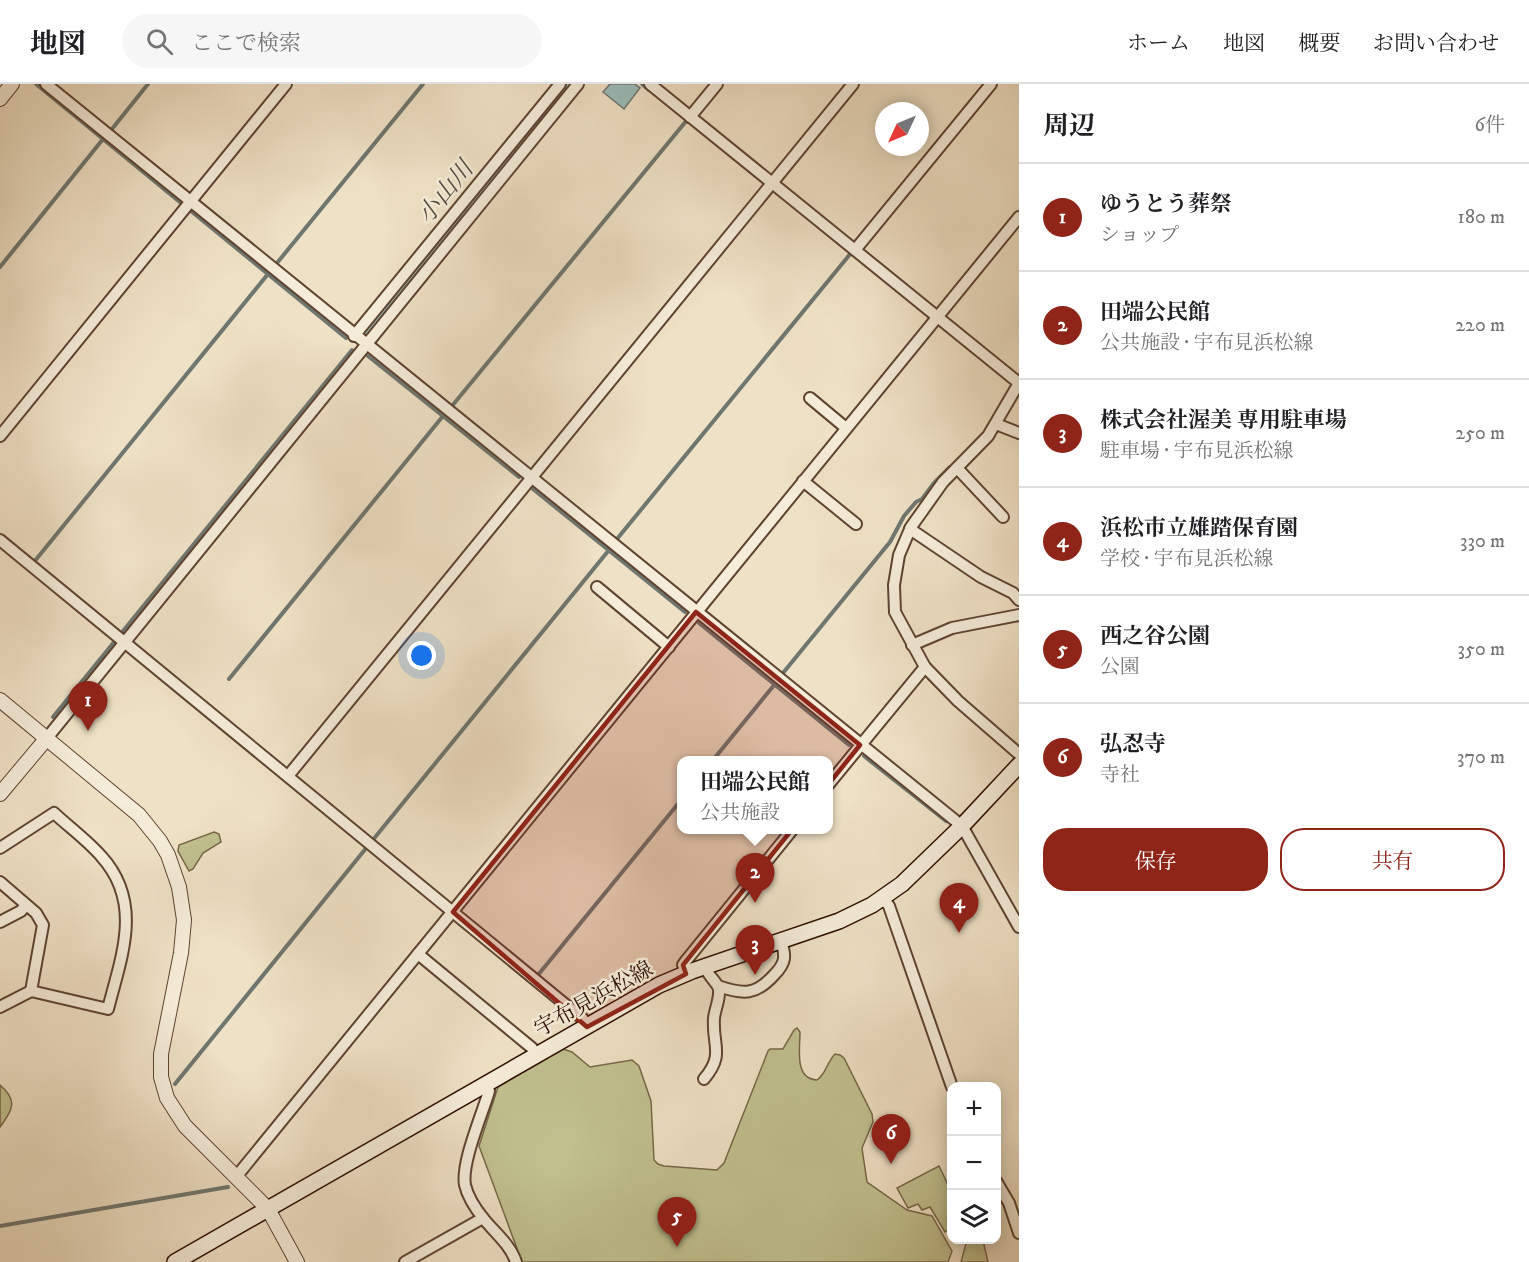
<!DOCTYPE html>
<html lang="ja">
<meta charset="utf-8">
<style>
:root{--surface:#fff;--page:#f6f6f6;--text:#202124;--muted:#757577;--line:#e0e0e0;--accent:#8f2418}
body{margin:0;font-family:"IM FELL DW Pica","Noto Serif JP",serif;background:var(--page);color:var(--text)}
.controls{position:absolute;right:18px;bottom:18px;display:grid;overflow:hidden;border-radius:12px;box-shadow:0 3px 15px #0003}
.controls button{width:54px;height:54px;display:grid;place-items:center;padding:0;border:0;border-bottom:2px solid var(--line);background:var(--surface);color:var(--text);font:30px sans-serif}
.compass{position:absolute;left:875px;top:18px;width:54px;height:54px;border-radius:50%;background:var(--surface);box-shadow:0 3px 15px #0003;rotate:226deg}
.you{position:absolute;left:422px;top:572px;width:21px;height:21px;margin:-15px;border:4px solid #fff;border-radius:50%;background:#1a73e8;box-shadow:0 0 0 9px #1a73e833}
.badge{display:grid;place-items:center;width:39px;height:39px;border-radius:50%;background:var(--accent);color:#fff;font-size:20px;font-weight:700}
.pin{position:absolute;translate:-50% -50px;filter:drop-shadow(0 2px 3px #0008)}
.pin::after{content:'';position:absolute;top:32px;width:21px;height:18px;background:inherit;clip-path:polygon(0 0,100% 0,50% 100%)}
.popup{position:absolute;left:677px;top:672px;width:156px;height:78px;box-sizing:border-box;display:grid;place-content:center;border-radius:12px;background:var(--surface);filter:drop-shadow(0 2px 4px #0005);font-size:20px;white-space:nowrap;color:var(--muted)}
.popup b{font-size:22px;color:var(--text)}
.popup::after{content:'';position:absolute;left:50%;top:100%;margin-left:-12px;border:12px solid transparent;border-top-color:var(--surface)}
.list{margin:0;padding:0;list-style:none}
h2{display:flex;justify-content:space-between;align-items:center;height:78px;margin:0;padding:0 24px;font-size:26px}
h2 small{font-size:20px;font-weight:400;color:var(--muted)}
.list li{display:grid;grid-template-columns:39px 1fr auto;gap:18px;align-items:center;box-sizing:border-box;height:108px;padding:0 24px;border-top:2px solid var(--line)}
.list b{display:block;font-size:22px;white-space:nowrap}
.list p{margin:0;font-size:20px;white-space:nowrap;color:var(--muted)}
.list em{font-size:20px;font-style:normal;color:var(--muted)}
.actions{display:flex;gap:12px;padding:18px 24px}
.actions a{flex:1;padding:14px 0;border:2px solid var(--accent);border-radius:24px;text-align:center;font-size:21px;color:var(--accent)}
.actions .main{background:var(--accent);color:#fff}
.icon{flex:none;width:33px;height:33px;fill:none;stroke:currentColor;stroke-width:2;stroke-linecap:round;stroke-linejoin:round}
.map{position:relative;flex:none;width:1019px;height:1178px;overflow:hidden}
header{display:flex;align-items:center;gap:36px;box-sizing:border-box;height:84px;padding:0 30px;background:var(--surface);border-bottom:2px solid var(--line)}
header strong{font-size:28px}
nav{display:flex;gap:33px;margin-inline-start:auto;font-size:21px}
.search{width:420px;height:54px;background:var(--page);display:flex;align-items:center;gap:15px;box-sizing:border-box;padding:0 21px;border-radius:33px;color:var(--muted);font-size:22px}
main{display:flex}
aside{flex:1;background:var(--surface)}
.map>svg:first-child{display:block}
.green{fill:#c1c08f;stroke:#776748;stroke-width:1.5}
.water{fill:#9abcba;stroke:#6e7670;stroke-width:1.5}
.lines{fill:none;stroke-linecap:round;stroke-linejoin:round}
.stream{stroke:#6e7670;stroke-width:4}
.river{stroke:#9abcba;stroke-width:22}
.minor-casing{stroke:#5e4331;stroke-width:14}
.tertiary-casing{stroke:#5e4331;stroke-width:16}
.secondary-casing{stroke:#2d0e00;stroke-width:18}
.minor{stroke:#f5ecd9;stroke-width:10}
.tertiary{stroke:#f5ecd9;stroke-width:14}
.secondary{stroke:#f5ecd9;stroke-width:15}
.marked{fill:#8f2418;fill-opacity:0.2;stroke:#8f2418;stroke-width:4.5;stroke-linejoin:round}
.labels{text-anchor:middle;stroke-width:5;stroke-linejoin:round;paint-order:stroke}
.street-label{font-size:22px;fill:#2d0e00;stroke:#f5ecd9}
.water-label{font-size:24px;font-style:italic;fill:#534b41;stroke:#f5ecd9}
</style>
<header>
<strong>地図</strong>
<div class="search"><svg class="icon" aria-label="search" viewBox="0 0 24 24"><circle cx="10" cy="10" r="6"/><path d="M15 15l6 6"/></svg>ここで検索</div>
<nav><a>ホーム</a><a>地図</a><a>概要</a><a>お問い合わせ</a></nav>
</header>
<main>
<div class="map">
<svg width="1019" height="1178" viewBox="0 0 1019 1178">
<rect width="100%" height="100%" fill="#efe1c5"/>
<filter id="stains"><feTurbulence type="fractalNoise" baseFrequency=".00333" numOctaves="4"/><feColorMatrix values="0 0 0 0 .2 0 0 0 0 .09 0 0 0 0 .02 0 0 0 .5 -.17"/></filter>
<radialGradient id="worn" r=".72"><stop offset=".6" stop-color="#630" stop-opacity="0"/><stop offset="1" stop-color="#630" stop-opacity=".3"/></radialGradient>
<g class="green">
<path d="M214,748L219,750L221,758L203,769L193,785L189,787L178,767L179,761Z"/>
<path d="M797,944L800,948C800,965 794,995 817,996C826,990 827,978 835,970L840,971L844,974L872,1030L873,1038L862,1064L867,1098L907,1126L932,1132L952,1167L948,1178H522L479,1062L498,1003L563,965L572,968L590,983L632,976L639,982L651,1017L654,1076L658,1080L664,1082L717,1086L724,1079L768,967L770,965H783L794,946Z"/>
<path d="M0,1001C18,1016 13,1026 0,1043Z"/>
<path d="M939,1082L951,1107V1144L945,1148L930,1123L922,1126L918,1120L908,1124L897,1104Z"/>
<path d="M967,1156H983L988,1178H961Z"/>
</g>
<path class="water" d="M610,0H635L640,4L624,25L603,8Z"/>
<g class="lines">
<g class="stream">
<path d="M36,0L181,119"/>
<path d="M642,0L649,6"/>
<path d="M112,45L148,0"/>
<path d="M191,127L346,254"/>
<path d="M277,179L423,0"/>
<path d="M0,183L103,55"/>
<path d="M368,272L519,393"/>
<path d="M452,322L687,36"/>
<path d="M533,405L685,528"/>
<path d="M617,455L851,169"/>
<path d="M34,478L268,190"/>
<path d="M699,539L849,661"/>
<path d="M783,589L890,458L904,432L916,418L922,415L934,399L950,383"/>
<path d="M229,595L443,332"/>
<path d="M53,633L352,266"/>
<path d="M864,672L946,737"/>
<path d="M713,676L775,600"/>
<path d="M372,757L609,466"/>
<path d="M538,891L682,715"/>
<path d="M175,1000L367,763"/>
<path d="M0,1142L228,1103"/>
</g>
<path class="river" d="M364,251L568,0"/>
<defs>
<g id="minor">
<path d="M46,0L962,742L1019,843"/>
<path d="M650,0L1019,299"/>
<path d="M690,33L717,0"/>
<path d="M855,166L991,0"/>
<path d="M354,252L560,0"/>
<path d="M1019,299L988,352L943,398L911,443L899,471L894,501L895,528L925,583L958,617L1019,670"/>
<path d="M810,314L846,344"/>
<path d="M996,340L1019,349"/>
<path d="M0,352L286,0"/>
<path d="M957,384L1003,433"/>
<path d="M803,397L856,440"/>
<path d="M910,445L981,493L1013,509L1019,516"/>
<path d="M0,456L583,935L587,943"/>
<path d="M597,503L669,563"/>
<path d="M912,561L952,544L1019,531"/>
<path d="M47,654L578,0"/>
<path d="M288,692L853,0"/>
<path d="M828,701L925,583"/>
<path d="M0,764L54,729C69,743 87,756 101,772C144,819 121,873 108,925L31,907"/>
<path d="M0,798L36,829L43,841L31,907L0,923"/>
<path d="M883,814L889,822L952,1003"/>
<path d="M0,838L21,827L26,821"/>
<path d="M418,870L532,964L536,972"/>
<path d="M686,890L683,881L685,878L792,746"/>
<path d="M718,902C744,911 756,911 774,891C786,879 786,872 781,857"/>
<path d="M704,995C725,970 712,962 714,934C715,925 720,915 719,906C719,900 708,892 705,883"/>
<path d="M486,1001L489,1007C482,1031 461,1079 465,1101C468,1114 475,1124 483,1134C494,1148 510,1160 516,1178"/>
<path d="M236,1093L1019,133"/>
<path d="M996,1097L1009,1119L1019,1149"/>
<path d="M405,1178L483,1134"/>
</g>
<g id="tertiary">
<path d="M0,15L12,0"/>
<path d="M0,616L139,731L160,757L168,771L179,803L184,836L181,869L161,970V993L167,1014L185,1042L268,1125L297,1178"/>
<path d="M0,710L47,654"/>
</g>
<path id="secondary" d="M175,1178L659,901L692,887L839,837L872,821L902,800L962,742L1019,681"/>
</defs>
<use href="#minor" class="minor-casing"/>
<use href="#tertiary" class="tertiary-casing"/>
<use href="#secondary" class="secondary-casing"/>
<use href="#minor" class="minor"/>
<use href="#tertiary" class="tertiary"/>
<use href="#secondary" class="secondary"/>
</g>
<path class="marked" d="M696,528L860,661L683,881L686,890L587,943L453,828Z"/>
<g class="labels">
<g class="street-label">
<text transform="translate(593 914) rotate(-29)" y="8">宇布見浜松線</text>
</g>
<g class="water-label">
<text transform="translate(445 108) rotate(-51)" y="8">小山川</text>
</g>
</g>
<rect width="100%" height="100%" filter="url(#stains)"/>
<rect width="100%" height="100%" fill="url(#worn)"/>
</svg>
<div class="controls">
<button>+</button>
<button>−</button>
<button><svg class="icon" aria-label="layers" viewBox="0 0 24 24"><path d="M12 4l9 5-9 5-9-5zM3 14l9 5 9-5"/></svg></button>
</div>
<svg class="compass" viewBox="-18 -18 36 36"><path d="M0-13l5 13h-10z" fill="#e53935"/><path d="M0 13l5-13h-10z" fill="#757577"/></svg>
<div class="you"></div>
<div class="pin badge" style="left:88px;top:647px">1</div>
<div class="pin badge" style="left:755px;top:819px">2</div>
<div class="popup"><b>田端公民館</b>公共施設</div>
<div class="pin badge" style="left:755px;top:891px">3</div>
<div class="pin badge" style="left:959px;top:849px">4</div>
<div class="pin badge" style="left:677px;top:1163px">5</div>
<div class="pin badge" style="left:891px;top:1080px">6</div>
</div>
<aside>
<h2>周辺<small>6件</small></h2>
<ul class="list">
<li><span class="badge">1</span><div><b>ゆうとう葬祭</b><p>ショップ</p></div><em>180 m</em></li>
<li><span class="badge">2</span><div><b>田端公民館</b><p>公共施設 · 宇布見浜松線</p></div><em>220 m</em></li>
<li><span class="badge">3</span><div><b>株式会社渥美 専用駐車場</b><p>駐車場 · 宇布見浜松線</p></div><em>250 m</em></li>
<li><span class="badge">4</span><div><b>浜松市立雄踏保育園</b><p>学校 · 宇布見浜松線</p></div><em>330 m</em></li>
<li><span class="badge">5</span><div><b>西之谷公園</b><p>公園</p></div><em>350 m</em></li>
<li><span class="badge">6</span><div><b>弘忍寺</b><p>寺社</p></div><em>370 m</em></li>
</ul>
<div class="actions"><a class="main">保存</a><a>共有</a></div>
</aside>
</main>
